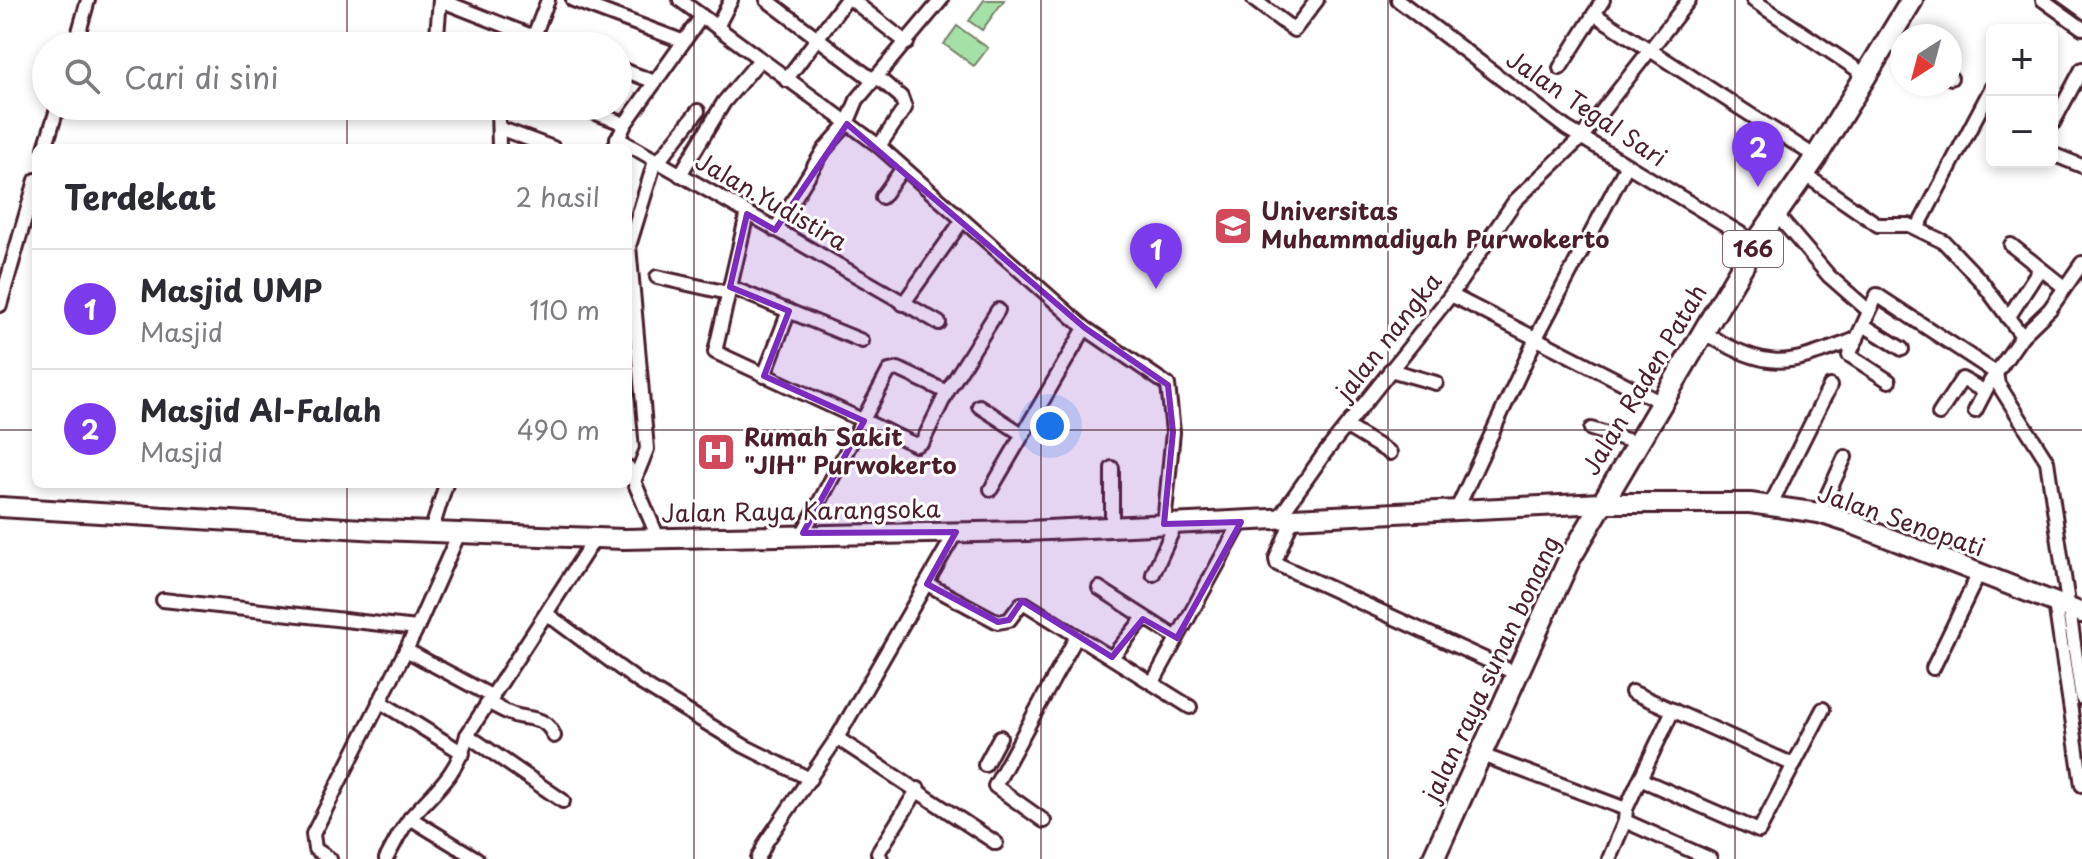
<!DOCTYPE html>
<html lang="id">
<meta charset="utf-8">
<style>
:root{--surface:#fff;--page:#f2f2f3;--text:#2b2b33;--muted:#7c7c81;--line:#e1e1e2;--accent:#7c3aed}
body{margin:0;font-family:"Playpen Sans",sans-serif;background:var(--page);color:var(--text)}
.controls{position:absolute;right:24px;top:24px;display:grid;overflow:hidden;border-radius:12px;box-shadow:0 4px 12px #0003}
.controls button{width:72px;height:72px;display:grid;place-items:center;padding:0;border:0;border-bottom:2px solid var(--line);background:var(--surface);color:var(--text);font:40px sans-serif}
.compass{position:absolute;left:1890px;top:24px;width:72px;height:72px;border-radius:50%;background:var(--surface);box-shadow:0 4px 12px #0003;rotate:216deg}
.you{position:absolute;left:1050px;top:426px;width:28px;height:28px;margin:-20px;border:6px solid #fff;border-radius:50%;background:#1a73e8;box-shadow:0 0 0 12px #1a73e833}
.badge{display:grid;place-items:center;width:52px;height:52px;border-radius:50%;background:var(--accent);color:#fff;font-size:26px;font-weight:700}
.pin{position:absolute;translate:-50% -66px;filter:drop-shadow(0 2px 4px #0008)}
.pin::after{content:'';position:absolute;top:42px;width:28px;height:24px;background:inherit;clip-path:polygon(0 0,100% 0,50% 100%)}
.list{margin:0;padding:0;list-style:none}
h2{display:flex;justify-content:space-between;align-items:center;height:104px;margin:0;padding:0 32px;font-size:34px}
h2 small{font-size:26px;font-weight:400;color:var(--muted)}
.list li{display:grid;grid-template-columns:52px 1fr auto;gap:24px;align-items:center;box-sizing:border-box;height:120px;padding:0 32px;border-top:2px solid var(--line)}
.list b{display:block;font-size:30px;white-space:nowrap}
.list p{margin:0;font-size:26px;white-space:nowrap;color:var(--muted)}
.list em{font-size:26px;font-style:normal;color:var(--muted)}
.icon{flex:none;width:44px;height:44px;fill:none;stroke:currentColor;stroke-width:2;stroke-linecap:round;stroke-linejoin:round}
.map{position:relative;flex:none;width:2082px;height:859px;overflow:hidden}
.search{position:absolute;background:var(--surface);box-shadow:0 4px 12px #0003;left:32px;top:32px;width:600px;height:88px;display:flex;align-items:center;gap:20px;box-sizing:border-box;padding:0 28px;border-radius:44px;color:var(--muted);font-size:30px}
.panel{position:absolute;background:var(--surface);box-shadow:0 4px 12px #0003;left:32px;top:144px;width:600px;height:344px;border-radius:12px}
.map>svg:first-child{display:block}
.grass{fill:#a5e1a7;stroke:#788069;stroke-width:2}
.lines{fill:none;stroke-linecap:round;stroke-linejoin:round}
.street-casing{stroke:#4a1f2b;stroke-width:18}
.secondary-casing{stroke:#4a1f2b;stroke-width:24}
.primary-casing{stroke:#4a1f2b;stroke-width:26}
.street{stroke:#fff;stroke-width:12}
.secondary{stroke:#fff;stroke-width:18}
.primary{stroke:#fff;stroke-width:20}
.marked{fill:#7b2cbf;fill-opacity:0.2;stroke:#7b2cbf;stroke-width:6;stroke-linejoin:round}
.grid{fill:none;stroke:#4a1f2b;stroke-width:2;stroke-opacity:0.55}
.labels{text-anchor:middle;stroke-width:6;stroke-linejoin:round;paint-order:stroke}
.shield{fill:#fff;stroke:#80626b;stroke-width:2}
.shield-label{font-size:22px;font-weight:bold;fill:#4a1f2b}
.street-label{font-size:24px;fill:#4a1f2b;stroke:#fff}
.poi-label{font-size:24px;font-weight:bold;fill:#4a1f2b;stroke:#fff;text-anchor:start}
</style>
<div class="map">
<svg width="2082" height="859" viewBox="0 0 2082 859">
<rect width="100%" height="100%" fill="#fff"/>
<filter id="ink" filterUnits="userSpaceOnUse"><feTurbulence type="fractalNoise" baseFrequency=".0125" numOctaves="2"/><feDisplacementMap in="SourceGraphic" scale="16" xChannelSelector="R" yChannelSelector="G"/><feConvolveMatrix kernelMatrix="1 2 1 2 8 2 1 2 1" color-interpolation-filters="sRGB"/></filter>
<g filter="url(#ink)">
<g class="grass">
<path d="M984,0H1004L982,30L969,21Z"/>
<path d="M957,26L988,48L974,66L944,44Z"/>
</g>
<g class="lines">
<defs>
<g id="street">
<path d="M440,0L557,46"/>
<path d="M573,0L682,41"/>
<path d="M680,0L879,146L1085,328L1168,385L1173,432L1164,524"/>
<path d="M767,0L873,80"/>
<path d="M852,0L907,43"/>
<path d="M1254,0L1294,30L1317,0"/>
<path d="M1398,0L1566,128L1756,243"/>
<path d="M1753,0L1867,76"/>
<path d="M2043,0L2082,28"/>
<path d="M1594,14L1816,157"/>
<path d="M717,27L731,0"/>
<path d="M1888,42L1902,50"/>
<path d="M75,46L88,0"/>
<path d="M436,46L440,0"/>
<path d="M530,46L548,0"/>
<path d="M618,68L655,82"/>
<path d="M1560,68L1603,0"/>
<path d="M876,76L901,97L905,108L879,146"/>
<path d="M1950,77L1951,78"/>
<path d="M786,80L846,0"/>
<path d="M498,106L499,148"/>
<path d="M577,106L625,124"/>
<path d="M2052,125L2082,69"/>
<path d="M499,128L553,148"/>
<path d="M617,138L939,323"/>
<path d="M45,148L58,106"/>
<path d="M614,148L625,124L702,16"/>
<path d="M2052,154L2082,166"/>
<path d="M658,162L698,111"/>
<path d="M1804,174L1878,225H1909L1944,242L1981,281L2022,336"/>
<path d="M680,175L724,102L759,61"/>
<path d="M882,197L903,168"/>
<path d="M747,214L715,352L916,445L923,441L947,392L998,310"/>
<path d="M1776,214L1829,276L1869,311"/>
<path d="M1918,227L1992,87"/>
<path d="M775,230L824,150L847,124L857,100L941,0"/>
<path d="M2011,245L2064,287"/>
<path d="M657,277L728,293"/>
<path d="M730,287L862,341"/>
<path d="M1451,295L1662,403"/>
<path d="M903,304L962,221"/>
<path d="M0,305L36,180"/>
<path d="M2008,318L2039,270"/>
<path d="M1865,326L1902,349"/>
<path d="M1704,333C1774,373 1785,365 1857,339"/>
<path d="M1390,370L1436,383"/>
<path d="M764,376L789,311"/>
<path d="M1889,381L1849,355L1877,295L1996,373L1998,384L2047,461L2082,698"/>
<path d="M979,406L1022,434"/>
<path d="M1975,411L1990,382L2022,336L2050,309L2082,263"/>
<path d="M1939,414L1962,379L1984,391"/>
<path d="M1347,427L1390,453"/>
<path d="M1591,429L1637,443"/>
<path d="M628,467L659,540"/>
<path d="M1112,468V526"/>
<path d="M635,479L647,449L629,246L655,161"/>
<path d="M991,489L1085,328"/>
<path d="M1770,506L1830,386"/>
<path d="M1456,511L1537,336L1626,167"/>
<path d="M1819,513L1845,457"/>
<path d="M1278,519L1324,454L1451,295L1515,201L1581,138L1689,0"/>
<path d="M1292,520L1276,559L1277,564L1515,673"/>
<path d="M431,532L446,484"/>
<path d="M803,533L889,371L898,369L947,392"/>
<path d="M1153,574L1176,523"/>
<path d="M927,584L998,622L1009,620L1021,604H1026L1190,707"/>
<path d="M1099,588L1177,638"/>
<path d="M163,600L417,628"/>
<path d="M2055,603L2082,785"/>
<path d="M547,614L639,682L744,746L810,779"/>
<path d="M406,650L493,697"/>
<path d="M1112,657L1143,619"/>
<path d="M1933,668L1979,573"/>
<path d="M1153,682L1241,522"/>
<path d="M1632,692L1794,765"/>
<path d="M379,701L463,753"/>
<path d="M489,703C497,707 505,712 514,715C531,720 546,716 554,736"/>
<path d="M467,735L563,801"/>
<path d="M837,738L996,843"/>
<path d="M1479,754L1626,809L1625,821L1609,859"/>
<path d="M985,765L1000,737"/>
<path d="M1640,779L1673,710"/>
<path d="M1626,809L1640,779L1759,831L1823,709"/>
<path d="M410,818L477,859"/>
<path d="M1044,821L995,786L1077,636"/>
<path d="M1625,821L1710,859"/>
<path d="M330,859L315,849L313,834L417,628L459,533"/>
<path d="M386,859C394,845 401,828 412,816C437,789 458,773 467,735L595,538"/>
<path d="M758,859L766,842L837,738L956,532"/>
<path d="M881,859L878,853L918,789"/>
</g>
<path id="secondary" d="M0,507L379,530L624,539L1027,531L1602,503H1750L1819,513L1850,523L2082,613"/>
<path id="primary" d="M1433,859L1569,560L1756,243L1816,157L1912,0"/>
</defs>
<use href="#street" class="street-casing"/>
<use href="#secondary" class="secondary-casing"/>
<use href="#primary" class="primary-casing"/>
<use href="#street" class="street"/>
<use href="#secondary" class="secondary"/>
<use href="#primary" class="primary"/>
</g>
</g>
<path class="marked" d="M847,124L1085,328L1168,385L1173,432L1164,524L1241,522L1177,638L1143,619L1112,657L1022,601L1009,620L998,622L927,584L956,532L803,533L864,421L764,376L789,311L730,287L747,214L775,230Z"/>
<path class="grid" d="M347,0V46M694,0V859M1041,0V859M1388,0V859M1735,0V859M347,106V148M0,430H36M628,430H2082M347,484V859"/>
<defs>
<symbol id="university-square" viewBox="-11 -11 22 22"><rect x="-9" y="-9" width="18" height="18" rx="4" fill="#d1495b" stroke="#fff"/><path d="M0-5L7-2L0 1L-7-2ZM-4 1L0 2.5L4 1V4Q0 6-4 4Z" fill="#fff"/></symbol>
<symbol id="hospital-square" viewBox="-11 -11 22 22"><rect x="-9" y="-9" width="18" height="18" rx="4" fill="#d1495b" stroke="#fff"/><path d="M-5-5h3v3.5h4V-5h3V5h-3V1.5h-4V5h-3Z" fill="#fff"/></symbol>
</defs>
<g fill-rule="evenodd">
<use href="#university-square" x="1211" y="204" width="44" height="44"/>
<use href="#hospital-square" x="694" y="430" width="44" height="44"/>
</g>
<g class="labels">
<rect class="shield" x="1723" y="231" width="60" height="36" rx="6"/>
<g class="shield-label">
<text x="1753" y="257">166</text>
</g>
<g class="street-label">
<text transform="translate(1586 109) rotate(34)" y="8">Jalan Tegal Sari</text>
<text transform="translate(771 202) rotate(30)" y="8">Jalan.Yudistira</text>
<text transform="translate(1389 337) rotate(-52)" y="8">jalan nangka</text>
<text transform="translate(1645 380) rotate(-59)" y="8">Jalan Raden Patah</text>
<text transform="translate(801 512) rotate(-1)" y="8">Jalan Raya Karangsoka</text>
<text transform="translate(1901 521) rotate(19)" y="8">Jalan Senopati</text>
<text transform="translate(1492 669) rotate(-65)" y="8">jalan raya sunan bonang</text>
</g>
<g class="poi-label">
<text x="1261" y="220">Universitas<tspan x="1261" dy="28">Muhammadiyah Purwokerto</tspan></text>
<text x="744" y="446">Rumah Sakit<tspan x="744" dy="28">"JIH" Purwokerto</tspan></text>
</g>
</g>
</svg>
<div class="controls">
<button>+</button>
<button>−</button>
</div>
<svg class="compass" viewBox="-18 -18 36 36"><path d="M0-13l5 13h-10z" fill="#e53935"/><path d="M0 13l5-13h-10z" fill="#7c7c81"/></svg>
<div class="you"></div>
<div class="pin badge" style="left:1156px;top:289px">1</div>
<div class="pin badge" style="left:1758px;top:187px">2</div>
<div class="search"><svg class="icon" aria-label="search" viewBox="0 0 24 24"><circle cx="10" cy="10" r="6"/><path d="M15 15l6 6"/></svg>Cari di sini</div>
<section class="panel">
<h2>Terdekat<small>2 hasil</small></h2>
<ul class="list">
<li><span class="badge">1</span><div><b>Masjid UMP</b><p>Masjid</p></div><em>110 m</em></li>
<li><span class="badge">2</span><div><b>Masjid Al-Falah</b><p>Masjid</p></div><em>490 m</em></li>
</ul>
</section>
</div>
